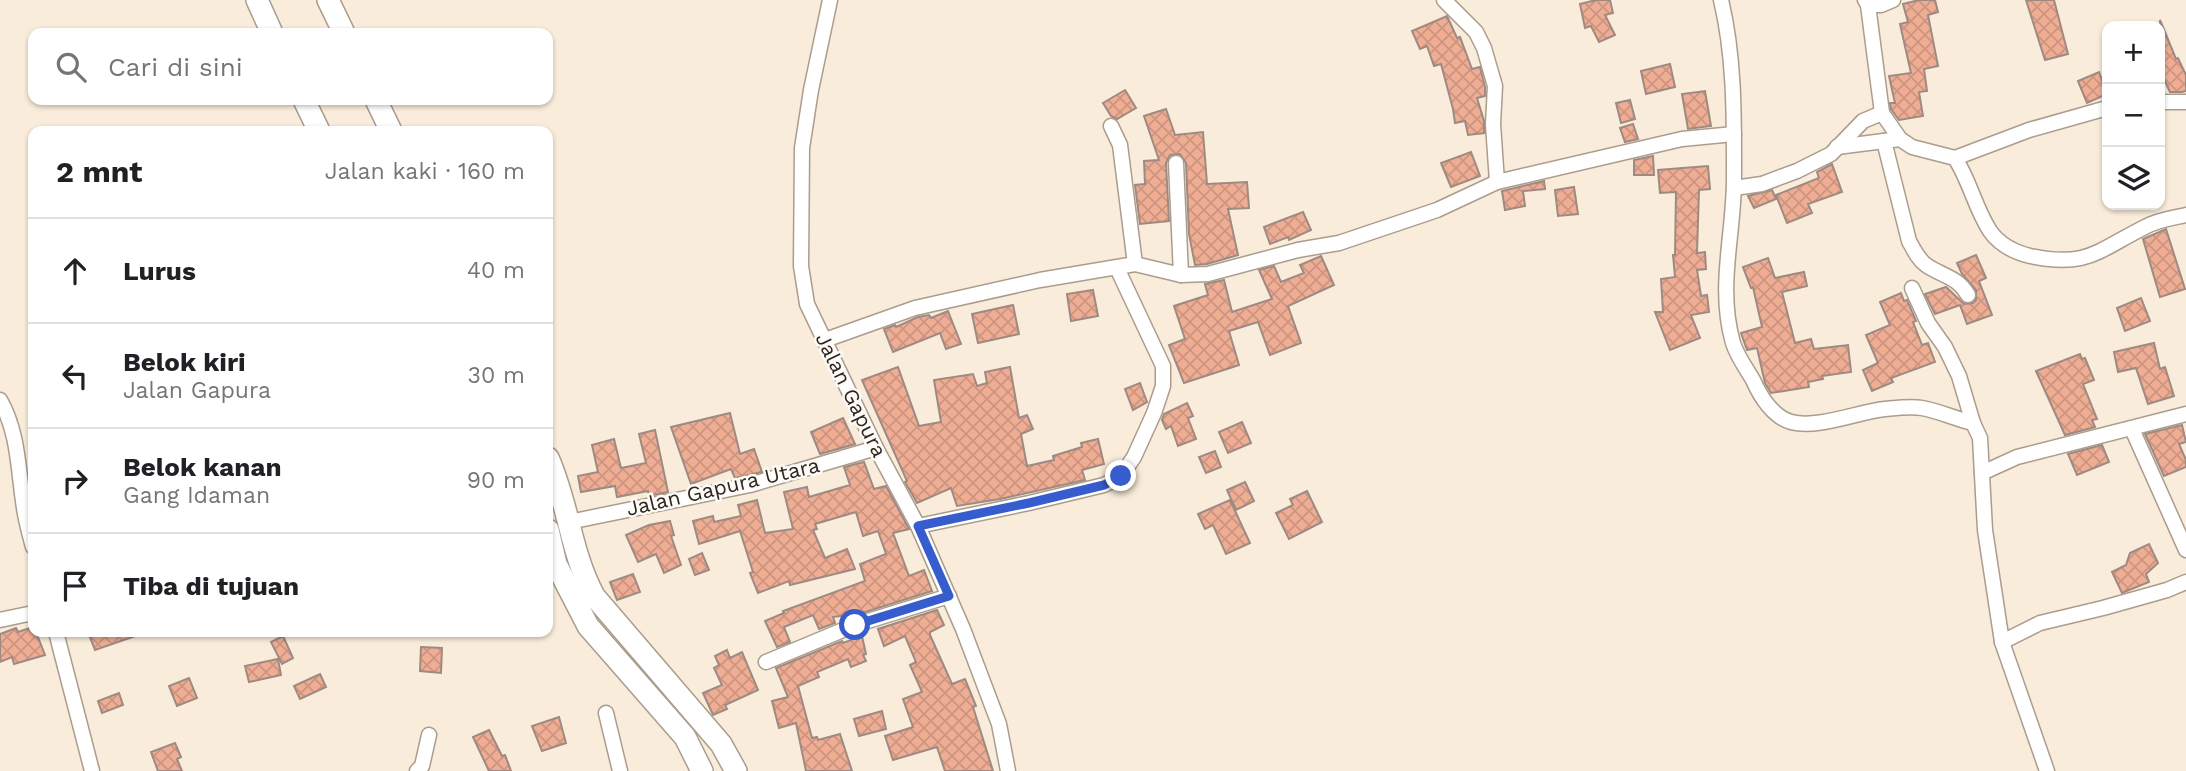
<!DOCTYPE html>
<html lang="id">
<meta charset="utf-8">
<style>
:root{--surface:#fff;--page:#f2f2f2;--text:#202124;--muted:#757577;--line:#e0e0e0}
body{margin:0;font-family:"Work Sans",sans-serif;background:var(--page);color:var(--text)}
.controls{position:absolute;right:21px;top:21px;display:grid;overflow:hidden;border-radius:14px;box-shadow:0 2px 5px #0004}
.controls button{width:63px;height:63px;display:grid;place-items:center;padding:0;border:0;border-bottom:2px solid var(--line);background:var(--surface);color:var(--text);font:35px sans-serif}
.stop{position:absolute;width:21px;height:21px;margin:-16px;border:5px solid #365ccd;border-radius:50%;background:#fff}
.stop.end{background:#365ccd;border-color:#fff;box-shadow:0 2px 7px #0008}
.list{margin:0;padding:0;list-style:none}
h2{display:flex;justify-content:space-between;align-items:center;height:91px;margin:0;padding:0 28px;font-size:30px}
h2 small{font-size:23px;font-weight:400;color:var(--muted)}
.list li{display:grid;grid-template-columns:46px 1fr auto;gap:21px;align-items:center;box-sizing:border-box;height:105px;padding:0 28px;border-top:2px solid var(--line)}
.list b{display:block;font-size:26px;white-space:nowrap}
.list p{margin:0;font-size:23px;white-space:nowrap;color:var(--muted)}
.list em{font-size:23px;font-style:normal;color:var(--muted)}
.icon{flex:none;width:38px;height:38px;fill:none;stroke:currentColor;stroke-width:2;stroke-linecap:round;stroke-linejoin:round}
.map{position:relative;flex:none;width:2186px;height:771px;overflow:hidden}
.search{position:absolute;background:var(--surface);box-shadow:0 2px 5px #0004;left:28px;top:28px;width:525px;height:77px;display:flex;align-items:center;gap:18px;box-sizing:border-box;padding:0 24px;border-radius:14px;color:var(--muted);font-size:26px}
.panel{position:absolute;background:var(--surface);box-shadow:0 2px 5px #0004;left:28px;top:126px;width:525px;height:511px;border-radius:14px}
.map>svg:first-child{display:block}
.building{fill:url(#building-cross-hatch);stroke:#9e8a82;stroke-width:2}
.lines{fill:none;stroke-linecap:round;stroke-linejoin:round}
.street-casing{stroke:#aa9d8d;stroke-width:17}
.secondary-casing{stroke:#aa9d8d;stroke-width:24}
.street{stroke:#fff;stroke-width:14}
.secondary{stroke:#fff;stroke-width:21}
.route{stroke:#365ccd;stroke-width:9}
.labels{text-anchor:middle;stroke-width:5;stroke-linejoin:round;paint-order:stroke}
.street-label{font-size:21px;fill:#2b2620;stroke:#fefbf7}
</style>
<div class="map">
<svg width="2186" height="771" viewBox="0 0 2186 771">
<defs>
<pattern id="building-cross-hatch" width="8" height="8" patternUnits="userSpaceOnUse" patternTransform="scale(1.75)"><rect width="8" height="8" fill="#efad94"/><path d="M0 0l8 8M0 8l8-8" fill="none" stroke="#cd957f"/></pattern>
</defs>
<rect width="100%" height="100%" fill="#f9ecda"/>
<g class="building">
<path d="M1596,0H1610L1613,13L1605,15L1615,35L1599,42L1591,26L1585,28L1580,4Z"/>
<path d="M1919,0H1935L1938,12L1928,15L1938,66L1924,69L1927,91L1919,92L1923,116L1899,120L1891,109L1890,103H1895L1889,76L1911,73L1900,24L1908,22L1903,4Z"/>
<path d="M2026,0H2054L2068,54L2045,60Z"/>
<path d="M1447,16L1457,38L1460,37L1472,69L1480,67L1485,87V96L1477,98L1484,121V133L1468,135L1465,121L1455,123L1453,109L1441,64L1434,66L1427,46L1420,49L1412,31Z"/>
<path d="M2160,20L2176,59L2178,58L2186,75V91L2182,92H2170L2160,71Z"/>
<path d="M1670,64L1675,87L1646,94L1641,71Z"/>
<path d="M2099,72L2107,94L2087,103L2078,81Z"/>
<path d="M1125,90L1136,108L1117,119L1111,116L1103,103Z"/>
<path d="M1705,91L1711,126L1688,129L1682,94Z"/>
<path d="M1630,100L1635,119L1621,123L1616,103Z"/>
<path d="M1166,109L1175,135L1203,132L1207,184L1247,182L1249,208L1228,209L1238,255L1207,264L1195,265L1189,234L1186,163L1180,154L1170,155L1166,163L1169,221L1140,224L1135,185L1145,184L1144,161L1159,160L1144,116Z"/>
<path d="M1633,124L1638,139L1625,142L1620,128Z"/>
<path d="M1471,152L1480,176L1451,187L1441,163Z"/>
<path d="M1653,156L1654,175H1634V160Z"/>
<path d="M1832,164L1842,192L1808,204L1812,213L1787,223L1776,195L1819,178L1817,172Z"/>
<path d="M1708,166L1710,189L1699,190L1697,253L1705,252L1706,269L1697,270L1701,296L1707,295L1709,312L1691,315L1700,338L1670,350L1655,312H1663L1661,279L1675,277L1673,255H1675L1676,192L1660,193L1658,170Z"/>
<path d="M1544,181L1545,189L1523,191L1525,206L1505,210L1502,191Z"/>
<path d="M1574,187L1578,214L1558,216L1555,190Z"/>
<path d="M1772,190L1776,199L1754,208L1748,196Z"/>
<path d="M1303,212L1311,230L1289,240L1288,237L1270,244L1264,227Z"/>
<path d="M2166,229L2185,289L2160,297L2143,239Z"/>
<path d="M1976,255L1986,278L1979,281L1992,315L1967,324L1960,305L1935,314L1925,294L1946,287L1964,304L1973,303L1976,300V290L1962,274L1957,263Z"/>
<path d="M1321,256L1334,285L1288,306L1301,343L1270,355L1258,322L1229,331L1239,365L1184,383L1169,345L1185,339L1174,306L1208,295L1205,284L1224,280L1232,312L1272,299L1259,270L1274,266L1281,282L1304,273L1300,265Z"/>
<path d="M1768,258L1775,278L1804,272L1807,286L1782,292L1795,343L1811,339L1814,349L1848,345L1851,372L1822,376L1823,379L1808,382L1809,387L1771,393L1765,383L1757,348L1747,350L1741,333L1762,327L1753,287L1751,288L1743,267Z"/>
<path d="M1093,290L1098,316L1071,321L1067,294Z"/>
<path d="M1901,293L1904,301L1907,300L1916,321L1913,322L1922,345L1928,343L1935,362L1891,378L1893,382L1872,391L1863,370L1878,363L1866,335L1890,325L1880,302Z"/>
<path d="M2141,298L2150,321L2125,331L2117,308Z"/>
<path d="M1013,305L1019,334L978,343L972,314Z"/>
<path d="M948,311L961,344L946,349L940,333L893,352L884,329L895,325L896,327L918,317L929,315L931,318Z"/>
<path d="M2154,343L2160,369L2165,367L2174,396L2148,404L2136,368L2118,372L2114,352Z"/>
<path d="M2080,354L2082,359L2085,358L2094,380L2083,384L2097,419L2092,420L2095,427L2065,435L2036,371Z"/>
<path d="M898,367L919,426L941,422L934,380L973,374L977,386L987,383L985,372L1010,367L1019,418L1027,415L1033,429L1021,434L1027,466L1054,460L1053,456L1082,447L1081,443L1098,439L1104,464L1082,470L1085,480L1000,499L957,506L951,488L917,503L905,482L907,481L862,380Z"/>
<path d="M1140,383L1147,402L1133,410L1125,389Z"/>
<path d="M1187,403L1193,416L1188,418L1196,439L1178,446L1171,426L1166,429L1162,420L1164,414Z"/>
<path d="M730,413L740,454L754,449L762,472L735,478L731,469L691,484L671,427Z"/>
<path d="M843,418L855,444L820,454L811,432Z"/>
<path d="M1242,422L1251,443L1228,453L1219,432Z"/>
<path d="M2182,425L2186,442L2179,444L2186,460V467L2164,476L2145,434Z"/>
<path d="M655,430L668,492L649,496L648,491L617,497L615,486L581,492L578,476L598,472L592,445L614,439L621,468L646,463L639,434Z"/>
<path d="M2102,445L2109,462L2077,475L2068,454Z"/>
<path d="M1215,451L1221,467L1206,473L1199,457Z"/>
<path d="M864,462L874,489L886,486L909,529L893,533L909,576L924,570L932,591L862,613L833,617L835,623L819,629L813,615L784,627L790,642L777,647L765,621L784,613L783,611L865,581L860,564L886,554L878,531L863,536L856,512L815,524L817,529L813,530L825,558L847,549L855,569L790,585L789,581L758,593L750,573L753,572L740,531L699,544L693,521L713,516L714,522L741,516L738,505L757,500L765,533L793,529L784,492L807,487L809,497L850,485L844,467Z"/>
<path d="M1245,482L1254,501L1236,510L1227,490Z"/>
<path d="M1307,491L1322,522L1289,539L1276,513L1293,505L1290,499Z"/>
<path d="M1230,500L1250,543L1226,554L1213,525L1205,529L1198,514Z"/>
<path d="M670,521L674,535L671,536L681,565L664,573L656,554L638,562L626,535L649,525Z"/>
<path d="M2149,544L2158,563L2146,574L2149,582L2122,593L2112,572L2126,565L2130,553Z"/>
<path d="M702,553L709,570L695,575L689,559Z"/>
<path d="M633,574L640,592L617,600L610,582Z"/>
<path d="M937,610L944,625L930,632V635L952,684L965,679L976,706L973,707L993,771H945L937,747L893,760L885,736L913,727L903,699L922,692L910,665L916,662L905,636L884,646L878,629Z"/>
<path d="M33,627V632H36L45,655L14,664L12,657L0,662V634L16,628L18,632Z"/>
<path d="M88,632H141V634L95,650Z"/>
<path d="M283,636L293,658L282,664L271,642Z"/>
<path d="M862,636L866,654L863,655L866,661L851,667L848,659L817,672L819,677L798,686L812,738L817,737L818,740L840,734L852,771H806L796,723L779,728L772,701L788,697L776,668L842,641L843,643Z"/>
<path d="M421,647L442,648L441,673L420,671Z"/>
<path d="M727,650L730,658L742,652L758,690L725,705L727,709L713,715L703,693L722,685L714,668L719,665L715,656Z"/>
<path d="M278,659L281,675L249,682L245,666Z"/>
<path d="M320,674L326,687L300,699L294,686Z"/>
<path d="M189,678L197,698L177,706L169,686Z"/>
<path d="M119,693L123,705L102,713L98,701Z"/>
<path d="M882,711L886,729L859,736L854,719Z"/>
<path d="M559,717L566,743L542,751L532,726Z"/>
<path d="M489,730L502,756L505,755L511,771H489L473,737Z"/>
<path d="M175,743L181,757L177,759L182,771H158L151,752Z"/>
</g>
<g class="lines">
<defs>
<g id="street">
<path d="M830,0L811,90L802,148L801,266L807,304L876,448L918,526L963,629L999,724L1008,771"/>
<path d="M1444,0L1476,32L1484,48L1495,86L1493,124L1497,182"/>
<path d="M1721,0C1735,58 1734,120 1734,179C1734,235 1717,287 1733,343C1737,356 1746,368 1753,380C1760,396 1773,417 1791,422C1818,429 1857,412 1885,409C1896,408 1911,406 1922,408C1939,411 1956,419 1973,423L1980,438L1985,530L2002,642L2047,771"/>
<path d="M1865,0L1868,5L1882,113"/>
<path d="M1868,5H1881L1893,0"/>
<path d="M2160,102H2186"/>
<path d="M1111,126L1120,145L1135,264"/>
<path d="M1900,139L1884,141L1909,241C1914,250 1918,259 1926,265C1942,276 1958,277 1968,295"/>
<path d="M1837,147L1884,141"/>
<path d="M1955,158L2029,130L2107,108"/>
<path d="M1176,163L1181,275"/>
<path d="M1734,188L1762,184L1797,171L1831,154L1863,121L1882,113L1900,139L1912,147L1955,158C1970,181 1975,208 1990,231C1999,244 2014,252 2030,256C2087,268 2097,251 2145,227C2157,220 2172,218 2186,215"/>
<path d="M1912,288L1928,323L1945,347L1959,376L1973,423"/>
<path d="M825,340L915,308L1040,280L1135,264L1181,275L1208,274L1298,250L1339,243L1437,210L1497,182L1682,139L1734,134"/>
<path d="M0,400C20,435 18,476 25,514C27,525 30,536 33,547"/>
<path d="M2132,429L2186,550"/>
<path d="M1982,473L2017,457L2186,414"/>
<path d="M569,522L750,485L876,448"/>
<path d="M918,526L1029,503L1104,485L1121,476L1134,457L1154,413L1163,386V366L1117,268"/>
<path d="M0,620L33,613"/>
<path d="M56,632L92,771"/>
<path d="M2002,642L2040,623L2103,608L2167,590L2186,582"/>
<path d="M766,662L855,625L949,596"/>
<path d="M606,713L620,771"/>
<path d="M417,771L422,766L429,735"/>
</g>
<g id="secondary">
<path d="M257,0L272,33"/>
<path d="M328,0L344,33"/>
<path d="M304,100L319,131"/>
<path d="M376,100L391,131"/>
<path d="M548,458C569,505 570,551 594,596L721,744L736,771"/>
<path d="M548,530L556,564L588,626L685,737L702,771"/>
</g>
</defs>
<use href="#street" class="street-casing"/>
<use href="#secondary" class="secondary-casing"/>
<use href="#street" class="street"/>
<use href="#secondary" class="secondary"/>
</g>
<g class="lines">
<path class="route" d="M855,625L949,596L918,526L1029,503L1104,485L1121,476"/>
</g>
<g class="labels">
<g class="street-label">
<text transform="translate(851 395) rotate(64)" y="7">Jalan Gapura</text>
<text transform="translate(723 487) rotate(-13)" y="7">Jalan Gapura Utara</text>
</g>
</g>
</svg>
<div class="controls">
<button>+</button>
<button>−</button>
<button><svg class="icon" aria-label="layers" viewBox="0 0 24 24"><path d="M12 4l9 5-9 5-9-5zM3 14l9 5 9-5"/></svg></button>
</div>
<div class="stop" style="left:855px;top:625px"></div>
<div class="stop end" style="left:1121px;top:476px"></div>
<div class="search"><svg class="icon" aria-label="search" viewBox="0 0 24 24"><circle cx="10" cy="10" r="6"/><path d="M15 15l6 6"/></svg>Cari di sini</div>
<section class="panel">
<h2>2 mnt<small>Jalan kaki · 160 m</small></h2>
<ul class="list">
<li><svg class="icon" aria-label="ahead" viewBox="0 0 24 24"><path d="M12 20V5M6 11l6-6 6 6"/></svg><div><b>Lurus</b></div><em>40 m</em></li>
<li><svg class="icon" aria-label="left" viewBox="0 0 24 24"><path d="M17 20v-9H6M10 6l-5 5 5 5"/></svg><div><b>Belok kiri</b><p>Jalan Gapura</p></div><em>30 m</em></li>
<li><svg class="icon" aria-label="right" viewBox="0 0 24 24"><path d="M7 20v-9h11M14 6l5 5-5 5"/></svg><div><b>Belok kanan</b><p>Gang Idaman</p></div><em>90 m</em></li>
<li><svg class="icon" aria-label="arrive" viewBox="0 0 24 24"><path d="M6 21V4h12l-3 4 3 4H6"/></svg><div><b>Tiba di tujuan</b></div></li>
</ul>
</section>
</div>
